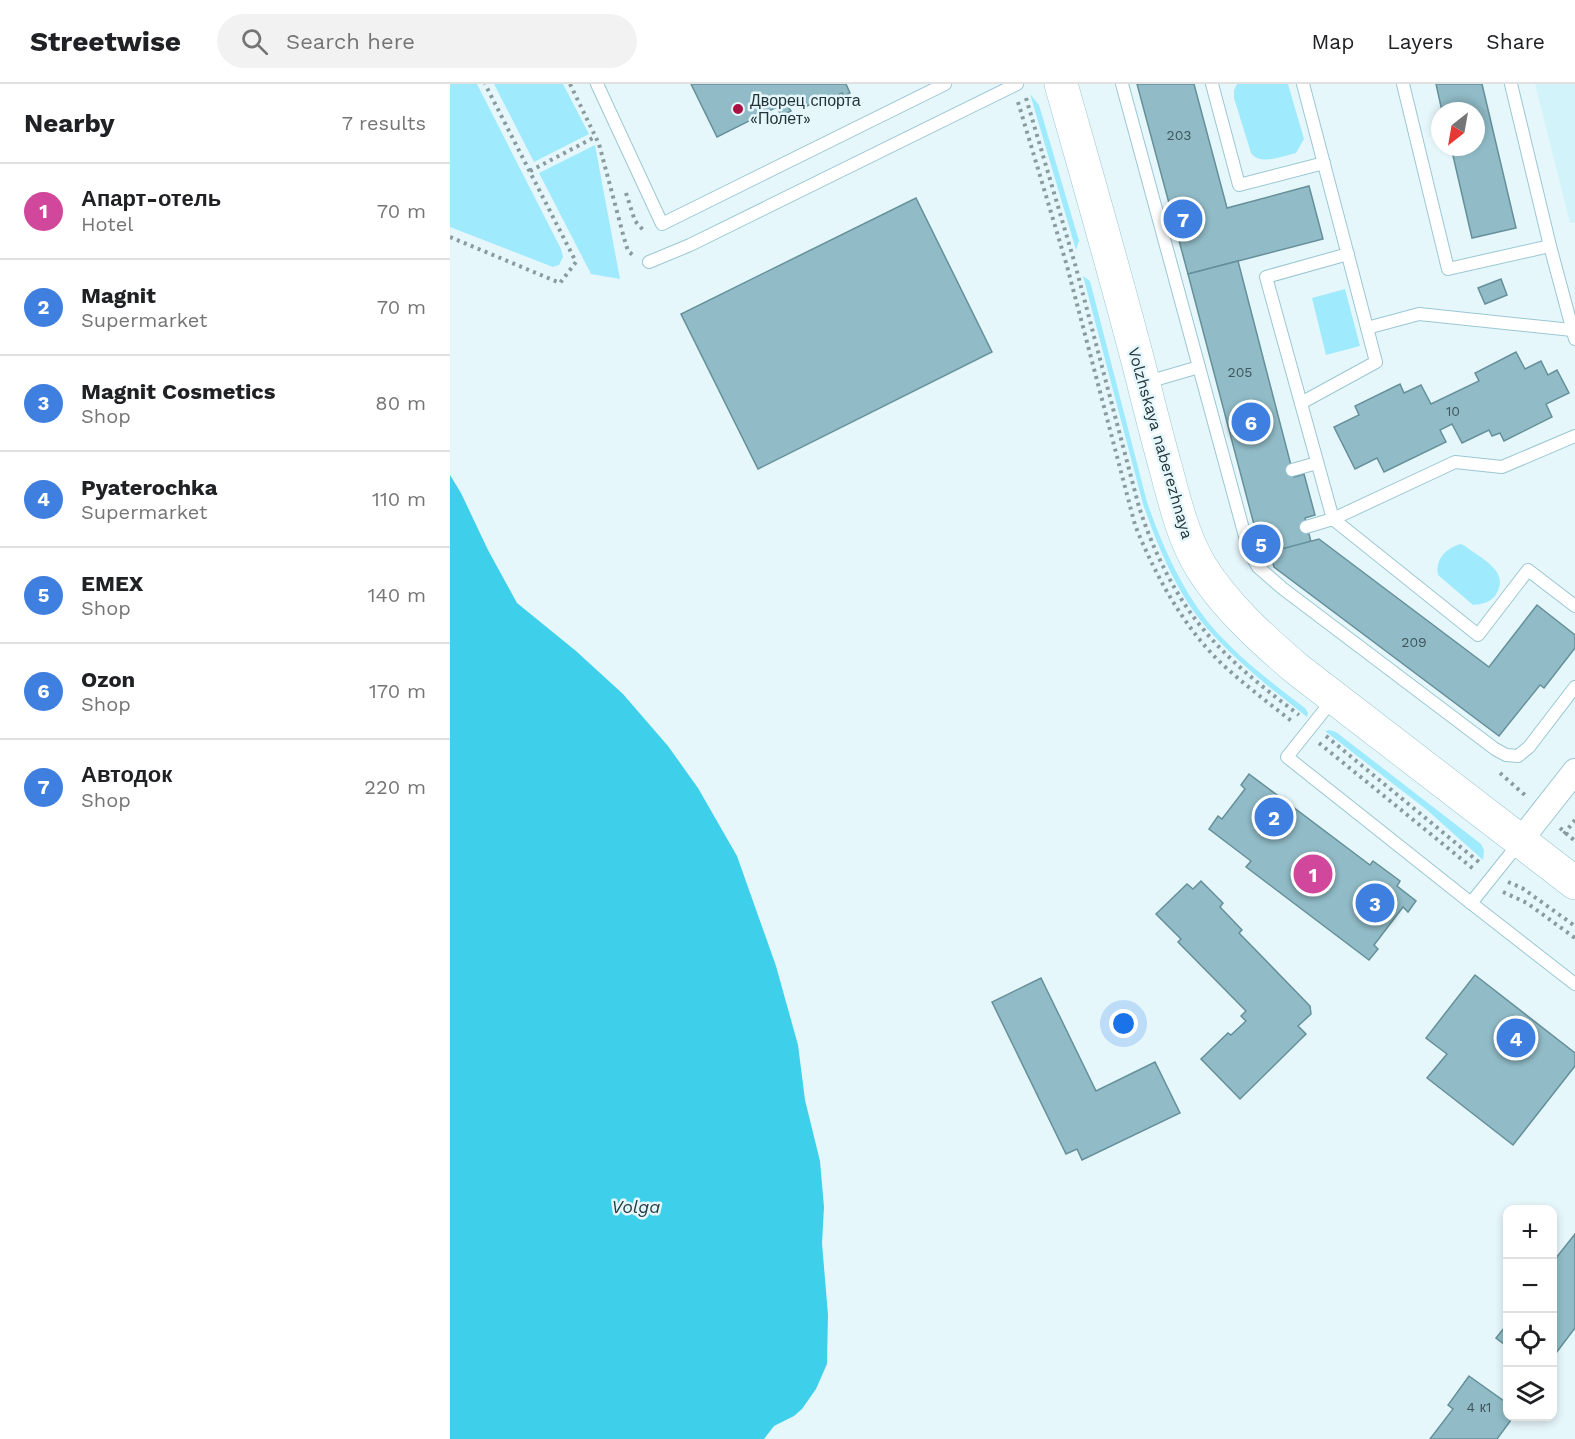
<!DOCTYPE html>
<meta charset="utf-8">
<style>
:root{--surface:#fff;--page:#f2f2f2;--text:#202124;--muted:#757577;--line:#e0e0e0;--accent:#d93025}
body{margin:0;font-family:"Work Sans",sans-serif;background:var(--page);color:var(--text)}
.controls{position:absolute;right:18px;bottom:18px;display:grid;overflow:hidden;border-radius:12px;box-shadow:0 3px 9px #0003}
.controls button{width:54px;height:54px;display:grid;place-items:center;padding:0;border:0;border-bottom:2px solid var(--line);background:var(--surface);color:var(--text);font:30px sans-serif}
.compass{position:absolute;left:981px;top:18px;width:54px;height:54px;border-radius:50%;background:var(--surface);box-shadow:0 3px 9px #0003;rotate:211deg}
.you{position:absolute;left:674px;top:940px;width:21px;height:21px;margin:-15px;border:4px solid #fff;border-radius:50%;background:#1a73e8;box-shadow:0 0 0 9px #1a73e833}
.badge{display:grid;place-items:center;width:39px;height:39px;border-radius:50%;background:var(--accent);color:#fff;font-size:20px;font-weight:700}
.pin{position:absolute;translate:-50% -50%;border:3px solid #fff;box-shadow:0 2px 6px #0006}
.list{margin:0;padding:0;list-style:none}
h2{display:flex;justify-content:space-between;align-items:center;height:78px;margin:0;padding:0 24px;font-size:26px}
h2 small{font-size:20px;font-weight:400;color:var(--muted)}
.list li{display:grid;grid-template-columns:39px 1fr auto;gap:18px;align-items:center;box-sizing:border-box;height:96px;padding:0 24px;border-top:2px solid var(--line)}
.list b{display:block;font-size:22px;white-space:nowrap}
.list p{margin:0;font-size:20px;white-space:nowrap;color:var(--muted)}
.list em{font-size:20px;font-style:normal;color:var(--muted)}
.icon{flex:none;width:33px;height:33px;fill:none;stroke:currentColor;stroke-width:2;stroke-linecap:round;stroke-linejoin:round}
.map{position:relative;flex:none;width:1125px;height:1355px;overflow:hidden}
header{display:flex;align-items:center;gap:36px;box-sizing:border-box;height:84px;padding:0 30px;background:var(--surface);border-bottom:2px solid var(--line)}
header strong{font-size:28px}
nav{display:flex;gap:33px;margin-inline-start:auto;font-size:21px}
.search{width:420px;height:54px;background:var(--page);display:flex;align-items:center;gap:15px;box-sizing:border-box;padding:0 21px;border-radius:33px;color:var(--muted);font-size:22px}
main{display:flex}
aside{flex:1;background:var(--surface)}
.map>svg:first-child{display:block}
.built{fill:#d3f3fa}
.green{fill:#9febfd}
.water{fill:#3ed0eb}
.building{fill:#91bcc7;stroke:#659099;stroke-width:1.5}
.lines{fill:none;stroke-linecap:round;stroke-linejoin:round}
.lane-casing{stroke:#9bc7d2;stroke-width:14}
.street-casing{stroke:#9bc7d2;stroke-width:26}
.secondary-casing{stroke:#9bc7d2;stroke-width:34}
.path{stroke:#8a9ba0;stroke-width:4;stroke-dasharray:3 4.5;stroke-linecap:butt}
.lane{stroke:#fff;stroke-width:12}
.street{stroke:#fff;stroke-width:24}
.secondary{stroke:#fff;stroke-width:33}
.poi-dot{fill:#a81344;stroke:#e6f7fc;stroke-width:2}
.labels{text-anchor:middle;stroke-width:5;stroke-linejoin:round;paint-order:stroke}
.number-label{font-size:14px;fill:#3f575d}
.poi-label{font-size:16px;fill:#24353a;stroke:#e6f7fc;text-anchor:start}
.street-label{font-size:16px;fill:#24353a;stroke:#e6f7fc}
.water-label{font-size:18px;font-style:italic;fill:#243c41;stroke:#e6f7fc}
</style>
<header>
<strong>Streetwise</strong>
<div class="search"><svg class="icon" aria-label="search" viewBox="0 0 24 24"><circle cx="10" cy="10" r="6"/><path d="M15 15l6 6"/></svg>Search here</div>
<nav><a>Map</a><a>Layers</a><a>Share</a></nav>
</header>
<main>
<aside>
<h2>Nearby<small>7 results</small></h2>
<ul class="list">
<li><span class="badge" style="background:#d1479c">1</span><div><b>Апарт-отель</b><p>Hotel</p></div><em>70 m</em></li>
<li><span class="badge" style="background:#3f7fe0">2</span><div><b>Magnit</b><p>Supermarket</p></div><em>70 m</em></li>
<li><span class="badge" style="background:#3f7fe0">3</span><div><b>Magnit Cosmetics</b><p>Shop</p></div><em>80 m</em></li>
<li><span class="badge" style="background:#3f7fe0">4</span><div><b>Pyaterochka</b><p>Supermarket</p></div><em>110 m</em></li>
<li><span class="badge" style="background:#3f7fe0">5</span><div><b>EMEX</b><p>Shop</p></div><em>140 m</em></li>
<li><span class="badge" style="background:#3f7fe0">6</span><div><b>Ozon</b><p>Shop</p></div><em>170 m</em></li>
<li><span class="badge" style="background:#3f7fe0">7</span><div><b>Автодок</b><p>Shop</p></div><em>220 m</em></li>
</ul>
</aside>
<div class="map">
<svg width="1125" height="1355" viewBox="0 0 1125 1355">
<rect width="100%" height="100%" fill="#e6f7fc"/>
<path class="built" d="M1085,0H1125V139H1120Z"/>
<g class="green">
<path d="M0,0H27L111,165L113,173L109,181L103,183L0,143Z"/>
<path d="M44,0H113L139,50L84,78Z"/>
<path d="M787,0H838L854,55L846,69C833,72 810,82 801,69L784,14V6Z"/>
<path d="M580,10L589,21L629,157L626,166Z"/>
<path d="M145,61L170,195L141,190L89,89Z"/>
<path d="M633,192L640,197L697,418C712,461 730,502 758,538C785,571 821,598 855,624L858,629L857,633C821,605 786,577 756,543C726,508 708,463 693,420Z"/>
<path d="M895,205L910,262L876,271L862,214Z"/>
<path d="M1011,460L1015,462C1032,475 1062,488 1045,512C1039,519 1032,520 1023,521L988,491C985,475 996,464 1011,460Z"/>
<path d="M879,646L886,648L1031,760L1034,766L1033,776L977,726L875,647Z"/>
</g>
<path class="water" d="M0,391L11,409L38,466L67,519L126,567L173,610L218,662L248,704L287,772L326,882L348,961L355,1016L370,1077L374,1123L372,1159L378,1231L377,1280L366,1305L352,1325L344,1332L324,1342L314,1355H0Z"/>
<g class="building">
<path d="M241,0H396L400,9L394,12L392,9L377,16L376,13L357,22L352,11L336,19L341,27L331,32L327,23L267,53Z"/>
<path d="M687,0H744L777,124L859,102L873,155L738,190Z"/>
<path d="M986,0H1032L1066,144L1022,154L1001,63H1026V27H992Z"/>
<path d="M466,114L542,268L308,385L231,230Z"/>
<path d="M788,177L844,393L854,390L865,431L855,434L861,458L812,471L738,190Z"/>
<path d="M1051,195L1057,211L1035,220L1028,204Z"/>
<path d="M1066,268L1075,285L1091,277L1098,291L1107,286L1119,309L1096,320L1102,333L1054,357L1050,349L1042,352L1039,346L1012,359L1002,340L990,346L996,358L934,388L927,374L905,385L884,343L909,331L905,322L950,300L954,309L971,301L981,320L1029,297L1025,289Z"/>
<path d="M869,455L1039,583L1087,521L1125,551V564L1094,604L1090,601L1049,652L824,483L820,468Z"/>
<path d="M799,690L920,781L923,777L950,797L947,802L966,817L958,828L953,823L924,861L928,865L919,876L796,783L801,777L759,745L768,732L772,735L795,705L791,701Z"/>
<path d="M751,797L773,819L770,823L792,846L789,849L860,922L861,930L848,942L856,950L790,1015L751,975L778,949L781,951L796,937L791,932L796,927L728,858L731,855L706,830L737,800L743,805Z"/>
<path d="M1025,891L1125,969V982L1063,1061L977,994L997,970L976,954Z"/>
<path d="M591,894L646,1007L705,978L730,1029L632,1076L627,1065L616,1070L542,918Z"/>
<path d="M1125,1150V1244L1106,1269L1102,1267V1179Z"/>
<path d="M1058,1239V1263L1046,1254Z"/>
<path d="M1019,1292L1058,1320V1332H1064L1047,1355H980L1003,1325L998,1321Z"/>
</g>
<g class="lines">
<defs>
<g id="lane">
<path d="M147,0L212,140L495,0"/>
<path d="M672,0L799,467L808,483L832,504L1045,665L1056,671L1068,672L1079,663L1125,603"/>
<path d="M762,0L789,101L874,79"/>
<path d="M953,0L998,185L1100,162"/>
<path d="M1061,0L1100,162L1125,255"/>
<path d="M898,170L816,193L883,435L1028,551L1078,486L1125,522"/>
<path d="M199,178L240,161L567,0"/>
<path d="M917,244L969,230L1122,246"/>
<path d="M694,299L749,283"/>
<path d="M851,319L926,278L853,0"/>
<path d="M842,386L867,379"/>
<path d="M856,443L883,435L1005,378L1052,383L1125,352"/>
<path d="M884,614L837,673L1021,819"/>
<path d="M1070,758L1021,819L1125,900"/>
</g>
<path id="street" d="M1070,757L1125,687"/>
<path id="secondary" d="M611,0C638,96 666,192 691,289C699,321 707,353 716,385C725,419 733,453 751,483C776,523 812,555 847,585L1125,799"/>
</defs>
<use href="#lane" class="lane-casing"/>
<use href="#street" class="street-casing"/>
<use href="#secondary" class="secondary-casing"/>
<g class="path">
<path d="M120,0L149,60L174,154L178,167L184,172"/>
<path d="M576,14L625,180L689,423C703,466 724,510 753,545C780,578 815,605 849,631"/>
<path d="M568,18L617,182L685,441C705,491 734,544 773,581C796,602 820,620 844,639"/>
<path d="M80,87L145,53"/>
<path d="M176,109L185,137L194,147"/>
<path d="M0,153L110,199L126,178L35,0"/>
<path d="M876,652L1030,779"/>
<path d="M869,659L1026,787"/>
<path d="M1050,689L1076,712"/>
<path d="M1110,744L1125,757"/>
<path d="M1114,750L1125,736"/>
<path d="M1058,798L1072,804L1125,842"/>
<path d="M1053,808L1077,819L1125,854"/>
</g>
<use href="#lane" class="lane"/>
<use href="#street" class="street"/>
<use href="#secondary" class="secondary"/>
</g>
<circle class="poi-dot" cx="288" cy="25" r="6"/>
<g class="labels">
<g class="number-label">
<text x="729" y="56">203</text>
<text x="790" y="293">205</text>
<text x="1003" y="332">10</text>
<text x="964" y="563">209</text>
<text x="1029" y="1328">4 к1</text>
</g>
<g class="poi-label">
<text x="300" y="22">Дворец спорта<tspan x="300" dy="18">«Полет»</tspan></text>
</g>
<g class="street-label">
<text transform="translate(711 359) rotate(74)" y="6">Volzhskaya naberezhnaya</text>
</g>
<g class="water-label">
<text x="186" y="1129">Volga</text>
</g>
</g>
</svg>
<div class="controls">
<button>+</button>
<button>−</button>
<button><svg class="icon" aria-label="locate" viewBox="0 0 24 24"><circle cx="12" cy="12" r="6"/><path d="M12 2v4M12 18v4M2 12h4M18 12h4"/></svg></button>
<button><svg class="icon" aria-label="layers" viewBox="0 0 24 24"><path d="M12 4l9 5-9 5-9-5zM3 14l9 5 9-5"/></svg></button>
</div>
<svg class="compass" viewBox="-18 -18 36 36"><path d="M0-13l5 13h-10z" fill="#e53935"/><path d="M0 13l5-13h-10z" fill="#757577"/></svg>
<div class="you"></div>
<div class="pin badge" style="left:863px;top:790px;background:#d1479c">1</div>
<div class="pin badge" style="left:824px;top:733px;background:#3f7fe0">2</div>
<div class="pin badge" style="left:925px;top:819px;background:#3f7fe0">3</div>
<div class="pin badge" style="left:1066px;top:954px;background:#3f7fe0">4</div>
<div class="pin badge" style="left:811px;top:460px;background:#3f7fe0">5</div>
<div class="pin badge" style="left:801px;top:338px;background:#3f7fe0">6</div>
<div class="pin badge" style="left:733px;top:135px;background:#3f7fe0">7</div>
</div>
</main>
